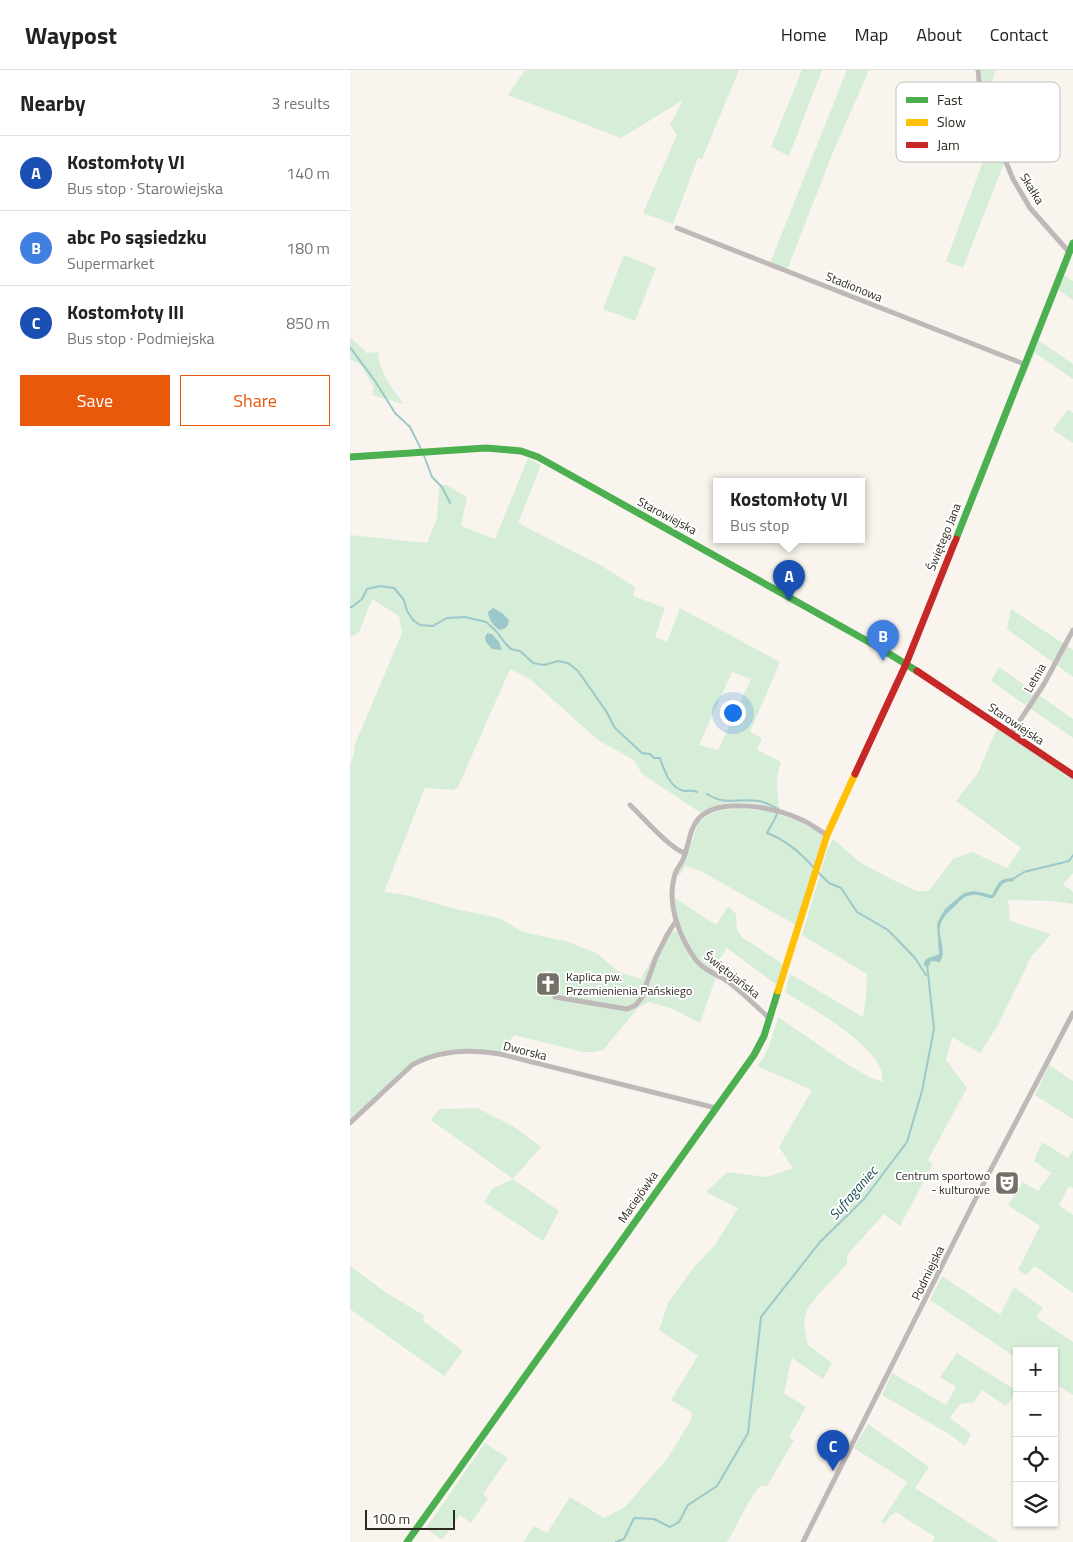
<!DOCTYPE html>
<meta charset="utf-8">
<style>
:root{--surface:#fff;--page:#f2f2f2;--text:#222;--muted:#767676;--line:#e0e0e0;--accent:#ea580c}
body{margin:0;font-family:"Titillium Web",sans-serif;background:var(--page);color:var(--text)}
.controls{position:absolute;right:15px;bottom:15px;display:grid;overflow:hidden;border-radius:0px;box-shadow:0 1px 4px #0004}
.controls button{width:45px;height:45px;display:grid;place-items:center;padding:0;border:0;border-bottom:1px solid var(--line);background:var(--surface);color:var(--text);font:25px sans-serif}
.scale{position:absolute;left:15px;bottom:12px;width:90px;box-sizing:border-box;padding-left:5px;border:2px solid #2d2820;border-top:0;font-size:14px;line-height:18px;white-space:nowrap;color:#2d2820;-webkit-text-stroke:4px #fff;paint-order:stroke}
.you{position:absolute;left:382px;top:642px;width:18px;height:18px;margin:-12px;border:4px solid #fff;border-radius:50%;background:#1a73e8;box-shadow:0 0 0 8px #1a73e833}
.badge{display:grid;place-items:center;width:32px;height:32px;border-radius:50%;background:var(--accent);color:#fff;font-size:16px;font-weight:700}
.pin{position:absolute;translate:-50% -41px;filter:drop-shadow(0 1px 2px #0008)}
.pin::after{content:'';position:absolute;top:26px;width:18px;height:15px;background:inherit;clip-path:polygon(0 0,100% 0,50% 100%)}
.popup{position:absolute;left:363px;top:408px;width:152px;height:65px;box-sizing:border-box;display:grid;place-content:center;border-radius:0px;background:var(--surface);filter:drop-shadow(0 1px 4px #0005);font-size:16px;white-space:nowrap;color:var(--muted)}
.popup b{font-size:19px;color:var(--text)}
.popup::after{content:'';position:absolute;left:50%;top:100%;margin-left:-10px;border:10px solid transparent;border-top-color:var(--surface)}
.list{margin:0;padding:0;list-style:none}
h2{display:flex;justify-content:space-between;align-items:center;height:65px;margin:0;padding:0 20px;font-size:21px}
h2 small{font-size:16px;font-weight:400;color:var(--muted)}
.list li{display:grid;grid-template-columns:32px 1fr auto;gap:15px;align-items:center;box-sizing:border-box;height:75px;padding:0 20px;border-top:1px solid var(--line)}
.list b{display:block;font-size:19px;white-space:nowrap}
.list p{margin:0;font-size:16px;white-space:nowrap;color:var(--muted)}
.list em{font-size:16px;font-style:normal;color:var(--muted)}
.actions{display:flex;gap:10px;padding:15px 20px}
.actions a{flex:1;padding:11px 0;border:1px solid var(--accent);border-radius:0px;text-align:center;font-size:18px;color:var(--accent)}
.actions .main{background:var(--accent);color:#fff}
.icon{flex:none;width:28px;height:28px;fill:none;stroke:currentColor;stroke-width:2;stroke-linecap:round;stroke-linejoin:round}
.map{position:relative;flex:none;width:723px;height:1472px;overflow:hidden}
header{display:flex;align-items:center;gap:30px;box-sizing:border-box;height:70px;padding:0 25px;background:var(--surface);border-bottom:1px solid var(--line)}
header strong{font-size:24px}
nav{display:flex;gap:28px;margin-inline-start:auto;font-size:18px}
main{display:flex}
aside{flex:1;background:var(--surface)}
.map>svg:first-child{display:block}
.green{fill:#d6edd8;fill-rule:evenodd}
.water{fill:#9cc8ca}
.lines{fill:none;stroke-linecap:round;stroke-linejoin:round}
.stream{stroke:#9cc8ca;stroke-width:2}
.street{stroke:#beb9b8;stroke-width:5}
.fast{stroke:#4caf50;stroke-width:7}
.slow{stroke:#ffc107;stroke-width:7}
.jam{stroke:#c62828;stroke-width:7}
.labels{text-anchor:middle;stroke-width:4;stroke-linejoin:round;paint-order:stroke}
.street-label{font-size:12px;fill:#2d2820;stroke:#fff}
.poi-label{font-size:12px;fill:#2d2820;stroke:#fff;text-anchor:start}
.water-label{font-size:14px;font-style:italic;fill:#1a5257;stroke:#fff}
.key{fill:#fff;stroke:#c0bebc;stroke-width:1}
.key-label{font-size:14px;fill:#2d2820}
</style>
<header>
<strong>Waypost</strong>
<nav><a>Home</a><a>Map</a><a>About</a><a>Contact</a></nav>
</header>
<main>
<aside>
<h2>Nearby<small>3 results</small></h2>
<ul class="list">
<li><span class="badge" style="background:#1a4fb4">A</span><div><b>Kostomłoty VI</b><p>Bus stop · Starowiejska</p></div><em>140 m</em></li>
<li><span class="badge" style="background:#3f7fe0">B</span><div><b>abc Po sąsiedzku</b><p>Supermarket</p></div><em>180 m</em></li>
<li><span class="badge" style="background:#1a4fb4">C</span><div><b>Kostomłoty III</b><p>Bus stop · Podmiejska</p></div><em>850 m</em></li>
</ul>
<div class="actions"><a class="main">Save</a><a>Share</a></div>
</aside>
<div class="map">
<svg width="723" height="1472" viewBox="0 0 723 1472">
<rect width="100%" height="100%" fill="#f9f5ee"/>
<g class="green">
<path d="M175,0H389L352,89L348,88L323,154L293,143L327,65L320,55L333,30L271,68L158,25Z"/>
<path d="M452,0H472L439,86L421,77Z"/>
<path d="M497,0H519L483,82L437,200L420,193Z"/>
<path d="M631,0H646L635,31Z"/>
<path d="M641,70L654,93L613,198L596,191Z"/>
<path d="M274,185L306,198L285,251L253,239Z"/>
<path d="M713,204L723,211V230L707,219Z"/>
<path d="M0,267L17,283L28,282C29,301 43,320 54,334L22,325L24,318L11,295L0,289Z"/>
<path d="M688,270L723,294V309L685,283L674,309L672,307Z"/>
<path d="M718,339L723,343V373L703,360Z"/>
<path d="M178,388L191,395L168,453L252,496L285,517L283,526L315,538L305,567L317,572L330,538L430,592L400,662L412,668L407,680L431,692C425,707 427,724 430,740C411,734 385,729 366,736C361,738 356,741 351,743L292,704L284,690L248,670L181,610L160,599L108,717L103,720L75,718L34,822L56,825L110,840L149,848L173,862L219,872L248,884L269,902L291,909L308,877L310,880L321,862L325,861L328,862L342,887L366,907L350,953L321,938L299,932L288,938L253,980L244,982H233L164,965L151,982L127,979H109L62,992L0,1051V695L3,687L5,674L52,563L49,546L22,529L9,562L0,567V465L77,473L87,448L89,417L95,414L117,427L111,456L145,469ZM382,602L401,609L368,680L349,675ZM197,900C205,901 207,908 209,915L204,924L205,927L192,926L188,923L190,920C186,916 186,911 187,906Z"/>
<path d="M661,539L723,580V607L657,559Z"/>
<path d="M649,597L723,649V668L641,611Z"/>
<path d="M647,658L723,709V803L713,814L723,822V834L704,831L658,830L660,851L701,864L681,887L648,955L630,983L602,967L596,990L617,1018L578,1090L582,1094L581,1098L550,1156L534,1144L497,1185V1194C486,1207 462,1228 456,1243C452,1253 456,1265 458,1275L482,1293L473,1309L442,1288L434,1323L456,1337L439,1367L444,1370L417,1416H410C396,1433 389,1453 377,1472H173L184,1456L197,1463L220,1427L254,1448L275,1437L317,1389L341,1350L342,1343L340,1341L321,1330L348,1286L309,1260L318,1233L344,1197L365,1175L388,1138L356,1122L377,1102L417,1107L443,1098L429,1077L462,1020L407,996C420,981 422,965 428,947L498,995L521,1008L533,1012C532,1008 532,1004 531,1000C520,970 462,939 435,922L440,904L513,947L516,927L517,904L452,865L478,778L483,769L511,793L541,809L567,821H579L603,789L622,782L657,798L671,778L606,731L628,703Z"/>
<path d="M390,738L419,741L449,751L473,765L446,855L349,800L344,799L336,795L329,806L327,805L336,788L349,751L360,744L374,740Z"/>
<path d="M325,828L366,855L378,836L386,844L387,860L392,867L433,894L427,915L377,878L363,899C341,891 326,851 325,828Z"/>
<path d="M699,995L723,1011V1049L685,1025Z"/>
<path d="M127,1038L163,1056L191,1077L163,1109L209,1141L193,1171L134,1132L142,1119L163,1109L81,1050L89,1039Z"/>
<path d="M692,1072L718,1088L723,1080V1118L719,1116L709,1135L723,1145V1223L685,1196L676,1205L668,1200L690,1156L658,1135L673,1112L688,1121L701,1103L684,1091Z"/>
<path d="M0,1196L35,1222L75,1246L72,1250L113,1281L94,1306L0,1239Z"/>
<path d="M592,1206L650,1245L664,1217L693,1238L686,1247L723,1272V1325L704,1313V1281H667V1288L580,1230Z"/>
<path d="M607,1283L667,1321L656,1336L632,1320L624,1332L610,1334L600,1348L621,1364L615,1376L599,1364L532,1325L542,1303L596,1335L606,1317L590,1307Z"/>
<path d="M518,1354L579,1397L565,1418L649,1472H582L585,1467L546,1442L540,1446L534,1454L531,1452L557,1412L504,1378Z"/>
<path d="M135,1373L158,1388L133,1424L138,1428L121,1453L110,1445L92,1470L76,1458Z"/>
</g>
<g class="water">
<path d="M143,538L152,543L159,550C158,557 156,559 149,560C143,555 139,550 138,542Z"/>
<path d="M137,563L142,564L149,572L152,580L142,579L136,572L135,567Z"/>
<path d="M663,808L664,811C647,812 652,818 643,828C636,829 631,824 623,825C616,825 611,829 607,834C601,840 594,845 591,853C586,866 598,879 590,892L581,891L579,896H574C574,886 583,888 589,884L587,853L595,839L614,823L624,821L642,825C649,813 647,809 663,808Z"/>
</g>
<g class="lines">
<g class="stream">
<path d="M0,277L25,311L45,343L60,357L71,379"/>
<path d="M73,383L82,407L92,417L100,433"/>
<path d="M0,537H2L12,529L17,519L30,516L44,518L54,530L57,541L63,550L70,555L83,556L97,548L115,547L136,552L146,561L155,573L161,579L170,581L183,593L194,595L208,591L218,593L228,601L256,641L265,658L292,683L300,684L304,688H310C314,700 320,719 335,721C340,721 343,720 347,722"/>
<path d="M357,724C376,736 388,728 409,731C416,732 422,736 428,739C427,749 421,754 417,763C436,770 452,784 465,799"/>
<path d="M468,802L479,813L491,818L507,842L538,860L565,888L576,905"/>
<path d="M663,809L674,802L719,791L723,785"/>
<path d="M266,1472L274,1469L284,1448L304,1449L320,1457L329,1452L338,1435L367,1416L398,1363L411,1247L470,1172L514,1129L557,1072L572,1021L584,959L577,894"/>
</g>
<g class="street">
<path d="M628,0L633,47L650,78L663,109L680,138L719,182"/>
<path d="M327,158L674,294"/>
<path d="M661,664L694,614L723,560"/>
<path d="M280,735C292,746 321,780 335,783"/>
<path d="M205,927L277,939L286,935L292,927L306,887L317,865L326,851"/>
<path d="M420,949C406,936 392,922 377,911C367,904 353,900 346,890C329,867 316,832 325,804C327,798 332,793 334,787C339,775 339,759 349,748C371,726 425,738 450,749C460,753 468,760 477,765"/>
<path d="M0,1053L62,995C89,980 120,979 150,984L366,1038"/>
<path d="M453,1472L628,1124L723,943"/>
</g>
<g class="fast">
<path d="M0,387L136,378L171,381L188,387L528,577L567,601"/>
<path d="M606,469L723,173"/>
<path d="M57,1472L404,985L414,966L428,921"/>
</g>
<path class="slow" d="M428,921L477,765L505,704"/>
<g class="jam">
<path d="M567,601L723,705"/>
<path d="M505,704L556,594L606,469"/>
</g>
</g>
<defs>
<symbol id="church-square" viewBox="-11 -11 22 22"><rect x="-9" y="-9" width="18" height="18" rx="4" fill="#747068" stroke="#fff"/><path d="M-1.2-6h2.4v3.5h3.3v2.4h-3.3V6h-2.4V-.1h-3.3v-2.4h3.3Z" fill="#fff"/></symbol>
<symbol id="theatre-square" viewBox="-11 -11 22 22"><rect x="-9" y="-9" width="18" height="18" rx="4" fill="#747068" stroke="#fff"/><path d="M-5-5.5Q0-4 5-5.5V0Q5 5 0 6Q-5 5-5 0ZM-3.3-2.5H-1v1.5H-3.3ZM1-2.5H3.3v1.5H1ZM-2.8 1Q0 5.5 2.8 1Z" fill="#fff"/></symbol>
</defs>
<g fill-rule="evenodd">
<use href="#church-square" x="184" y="900" width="28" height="28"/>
<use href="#theatre-square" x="643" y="1099" width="28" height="28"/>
</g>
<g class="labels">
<g class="street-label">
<text transform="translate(682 119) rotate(58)" y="4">Skałka</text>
<text transform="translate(504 217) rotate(22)" y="4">Stadionowa</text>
<text transform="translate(317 446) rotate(28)" y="4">Starowiejska</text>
<text transform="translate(594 467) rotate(-68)" y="4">Świętego Jana</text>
<text transform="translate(685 608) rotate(-60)" y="4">Letnia</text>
<text transform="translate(666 654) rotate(34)" y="4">Starowiejska</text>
<text transform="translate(382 905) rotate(38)" y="4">Świętojańska</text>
<text transform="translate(175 981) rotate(14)" y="4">Dworska</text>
<text transform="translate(288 1127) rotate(-55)" y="4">Maciejówka</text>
<text transform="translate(578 1203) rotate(-64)" y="4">Podmiejska</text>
</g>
<g class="poi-label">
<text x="216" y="911">Kaplica pw.<tspan x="216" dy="14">Przemienienia Pańskiego</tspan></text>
<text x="640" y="1110" text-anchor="end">Centrum sportowo<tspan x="640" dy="14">- kulturowe</tspan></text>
</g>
<g class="water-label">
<text transform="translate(503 1123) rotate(-49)" y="5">Sufraganiec</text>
</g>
</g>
<rect x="546" y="12" width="164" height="80" rx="8" class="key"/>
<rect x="556" y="27" width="22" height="6" fill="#4caf50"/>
<rect x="556" y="49" width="22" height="7" fill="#ffc107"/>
<rect x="556" y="72" width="22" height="6" fill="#c62828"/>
<g class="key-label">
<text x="587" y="35">Fast</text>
<text x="587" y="57">Slow</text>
<text x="587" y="80">Jam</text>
</g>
</svg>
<div class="controls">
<button>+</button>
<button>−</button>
<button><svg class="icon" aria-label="locate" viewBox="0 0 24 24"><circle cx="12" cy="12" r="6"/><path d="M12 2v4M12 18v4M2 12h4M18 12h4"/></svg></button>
<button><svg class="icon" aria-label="layers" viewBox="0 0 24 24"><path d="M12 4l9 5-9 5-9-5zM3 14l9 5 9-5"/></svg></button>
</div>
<div class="scale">100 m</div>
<div class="you"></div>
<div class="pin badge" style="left:439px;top:531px;background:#1a4fb4">A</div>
<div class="popup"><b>Kostomłoty VI</b>Bus stop</div>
<div class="pin badge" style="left:533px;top:591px;background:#3f7fe0">B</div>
<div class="pin badge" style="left:483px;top:1401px;background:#1a4fb4">C</div>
</div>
</main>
